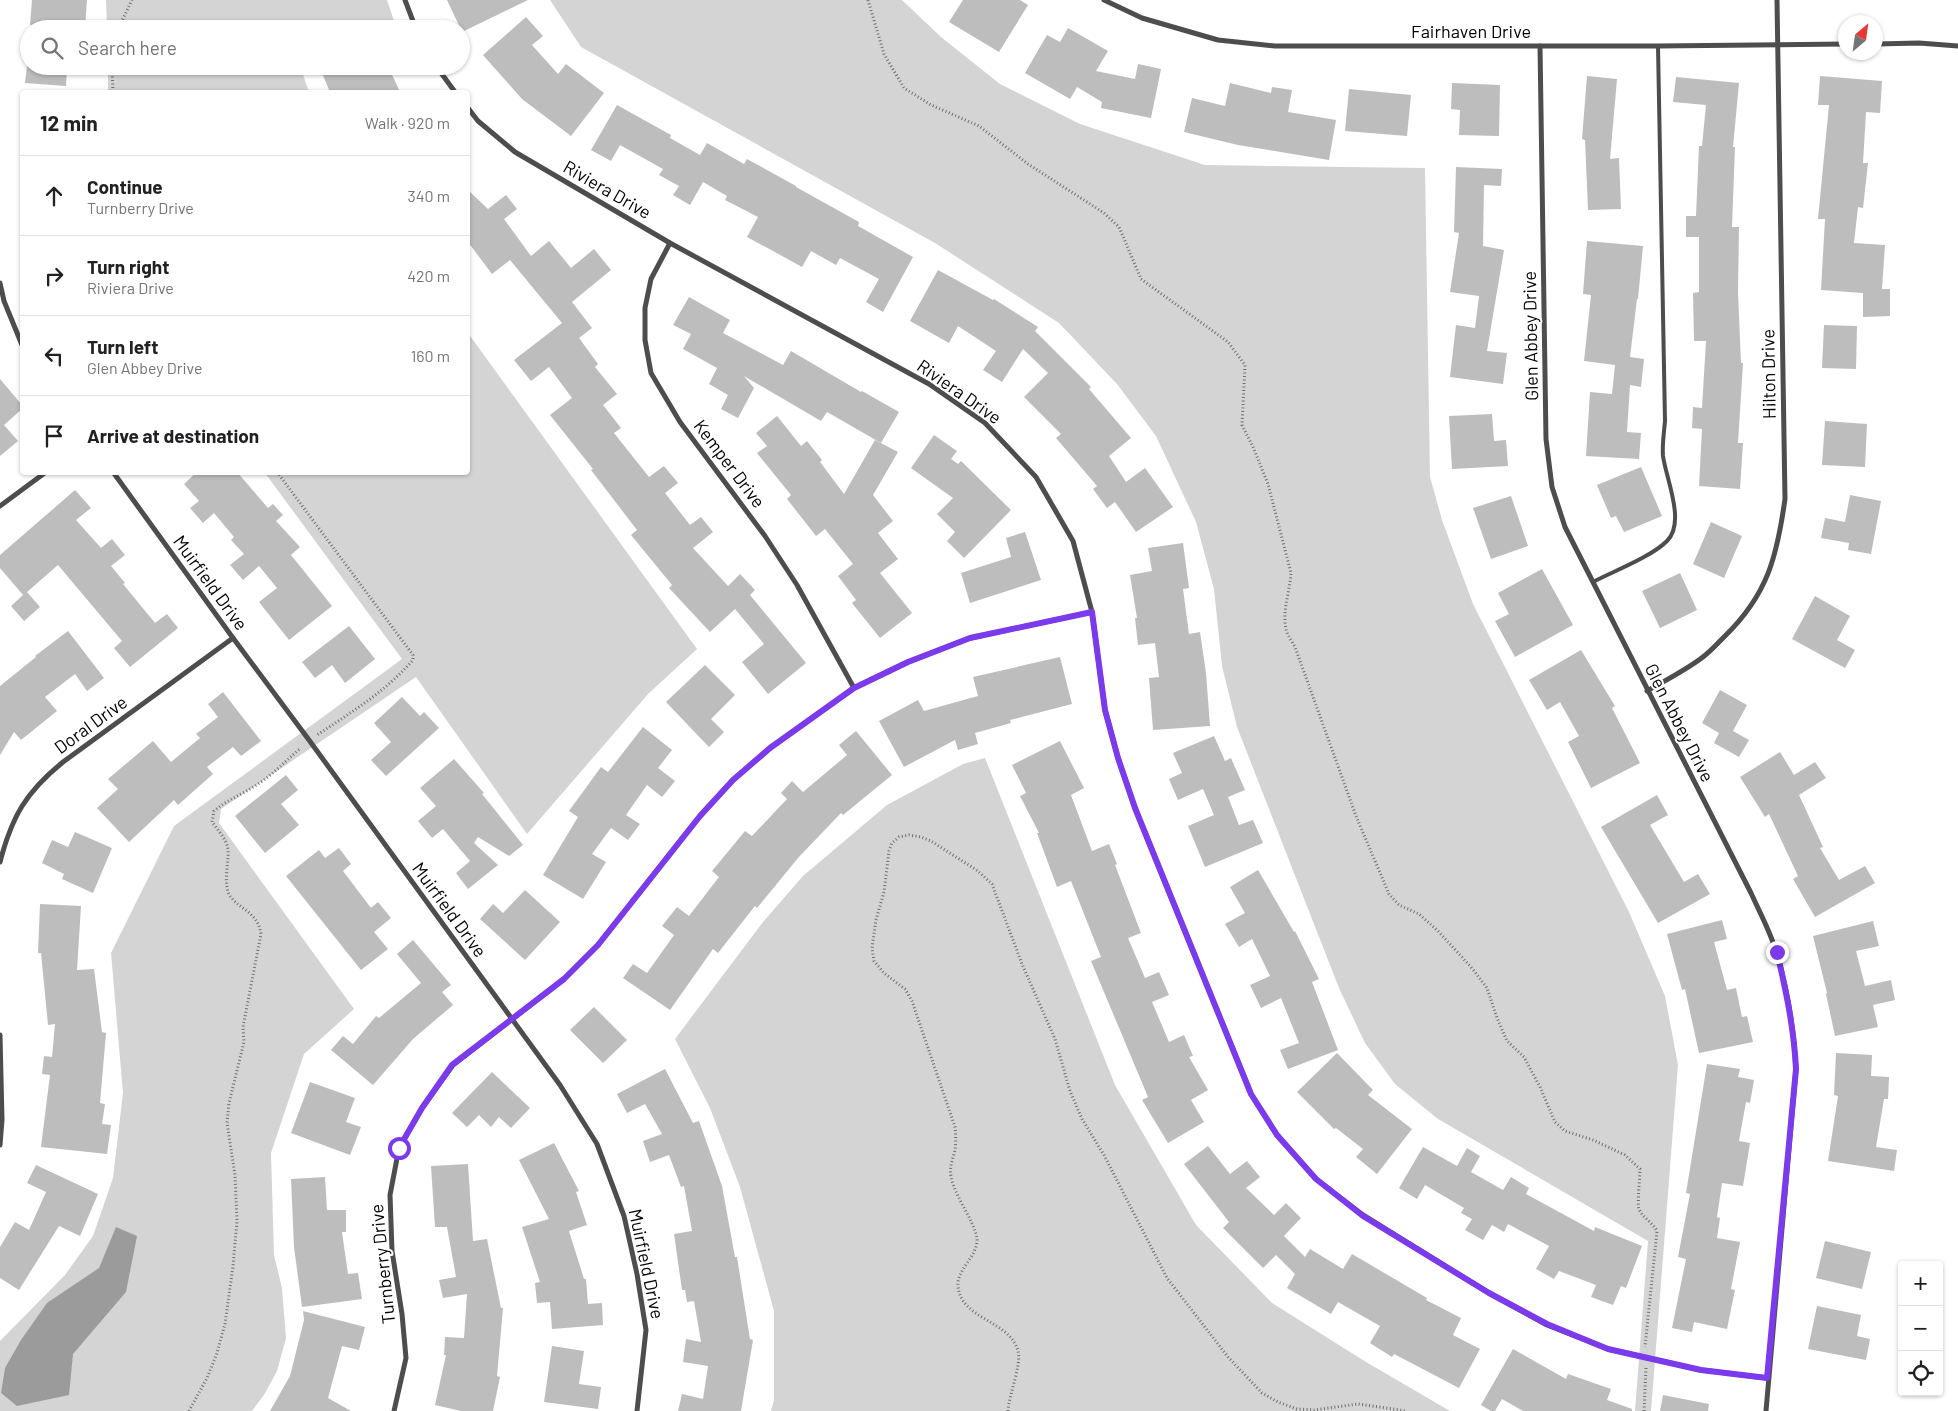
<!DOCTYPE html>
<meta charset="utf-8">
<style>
:root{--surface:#fff;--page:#f2f2f2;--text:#202124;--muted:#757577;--line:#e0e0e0}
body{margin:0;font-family:Barlow,sans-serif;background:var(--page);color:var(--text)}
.controls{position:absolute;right:15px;bottom:15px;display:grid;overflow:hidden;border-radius:5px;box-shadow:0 1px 4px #0004}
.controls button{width:45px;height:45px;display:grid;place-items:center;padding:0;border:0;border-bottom:1px solid var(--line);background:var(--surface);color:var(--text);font:25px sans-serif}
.compass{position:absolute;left:1838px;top:15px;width:45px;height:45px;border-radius:50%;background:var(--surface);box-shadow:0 1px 4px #0004;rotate:29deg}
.stop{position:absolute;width:15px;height:15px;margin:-11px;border:4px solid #7c3aed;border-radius:50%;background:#fff}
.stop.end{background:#7c3aed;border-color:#fff;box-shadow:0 1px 5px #0008}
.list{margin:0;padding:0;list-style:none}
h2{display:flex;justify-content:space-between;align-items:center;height:65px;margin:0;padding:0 20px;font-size:21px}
h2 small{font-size:16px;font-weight:400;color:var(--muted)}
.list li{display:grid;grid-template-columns:32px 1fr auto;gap:15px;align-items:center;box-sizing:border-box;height:80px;padding:0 20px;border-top:1px solid var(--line)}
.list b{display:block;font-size:19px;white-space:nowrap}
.list p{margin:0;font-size:16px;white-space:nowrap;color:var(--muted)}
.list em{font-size:16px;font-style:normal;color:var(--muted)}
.icon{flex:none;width:28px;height:28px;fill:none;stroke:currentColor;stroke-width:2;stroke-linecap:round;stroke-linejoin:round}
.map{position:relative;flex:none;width:1958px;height:1411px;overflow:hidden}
.search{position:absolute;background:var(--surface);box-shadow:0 1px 4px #0004;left:20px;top:20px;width:450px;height:55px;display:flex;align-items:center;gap:12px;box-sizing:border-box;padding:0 18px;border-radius:28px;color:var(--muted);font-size:19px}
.panel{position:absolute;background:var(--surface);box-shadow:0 1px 4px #0004;left:20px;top:90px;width:450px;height:385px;border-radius:5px}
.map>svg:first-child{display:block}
.green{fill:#d4d4d4}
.water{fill:#9b9b9b}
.building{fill:#bdbdbd}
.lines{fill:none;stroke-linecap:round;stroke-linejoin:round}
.path{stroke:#6f6f6f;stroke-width:3;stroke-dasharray:1 2.5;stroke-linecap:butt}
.lane{stroke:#4d4d4d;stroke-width:4}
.street{stroke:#4d4d4d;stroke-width:5}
.route{stroke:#7c3aed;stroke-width:6}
.labels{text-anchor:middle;stroke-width:4;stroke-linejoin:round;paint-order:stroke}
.street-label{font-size:18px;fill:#000;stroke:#fff}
</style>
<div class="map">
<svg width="1958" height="1411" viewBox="0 0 1958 1411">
<rect width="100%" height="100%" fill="#fff"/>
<g class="green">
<path d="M106,0H387L395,24L384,29H107Z"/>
<path d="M550,0H902L941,37L1000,84L1080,124L1205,165L1425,168L1430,477L1442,520L1473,604L1629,912L1665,996L1678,1065L1651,1411H1635L1648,1241L1438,1119L1395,1084L1365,1043L1339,988L1237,727L1222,666L1214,589L1196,522L1156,436L1117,384L1059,323L935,243L581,47Z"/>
<path d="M108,66H300L309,92H108Z"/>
<path d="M468,333L697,649L648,694L527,834L416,677L221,809L219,823L354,1009L304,1054L271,1153L274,1255L282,1288L286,1338L277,1371L264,1395L252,1411H0V1341L65,1275L93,1236L113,1178L123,1093L111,953L174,826L402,659L265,473L468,472Z"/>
<path d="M985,758L1115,1085L1196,1225L1272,1303L1366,1362L1450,1411H771L774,1400V1311L740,1187L710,1108L675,1039L763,922L803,876L887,805L963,764Z"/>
</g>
<path class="water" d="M116,1227L137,1236L126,1292L73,1354L69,1395L17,1406L1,1393L5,1368L21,1340L47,1303L99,1268Z"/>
<g class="building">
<path d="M32,0H87L85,28L30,25Z"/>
<path d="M447,0H528L462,32Z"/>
<path d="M963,0H1020L1028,5L999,52L949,22Z"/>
<path d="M526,17L543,36L532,45L558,74L566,64L604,93L571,136L522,99L483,55Z"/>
<path d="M1068,28L1108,51L1096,71L1135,79L1138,64L1161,69L1151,118L1101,108L1102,102L1077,87L1070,99L1025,73L1047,35L1060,42Z"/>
<path d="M27,66H67L66,86L25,83Z"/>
<path d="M319,66H388L400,92H330Z"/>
<path d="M1587,76L1617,79L1610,159L1619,158L1621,209L1588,210L1585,140L1582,139Z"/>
<path d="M1820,76L1882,81L1880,113L1866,112L1863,163H1868L1863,208L1858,207L1854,243L1885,245L1882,289H1890V316L1863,317V293L1821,290L1825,219H1818L1829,105H1818Z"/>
<path d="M1676,77L1739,83L1733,147H1735L1732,227H1739L1738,292L1741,363H1743L1738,443H1743L1740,489L1699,486L1702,429L1692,428L1693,407L1702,408L1706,341H1694L1693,293L1699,292V237H1686V216H1696L1699,146H1702L1706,105L1673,102Z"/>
<path d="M1230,83L1271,93L1272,87L1292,90L1288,112L1336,120L1329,160L1238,145L1184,132L1192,98L1225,106Z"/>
<path d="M1452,83L1500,85L1499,136L1459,135L1460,110L1451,109Z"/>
<path d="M1349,89L1411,95L1407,136L1345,131Z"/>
<path d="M617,105L671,135L670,138L700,155L707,143L744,164L747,159L796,186V187L859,222L858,226L913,257L883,312L866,302L879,279L840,258L836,265L811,251L802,267L784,257L747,237L758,217L725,200L727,196L703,182L690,205L673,195L679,186L659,175L663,169L620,145L611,161L591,150Z"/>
<path d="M1456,167L1502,169L1501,186L1484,185L1483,246L1504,250L1487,351L1507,353L1503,384L1450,377L1456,325L1475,328L1479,296L1450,292L1459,233L1454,232Z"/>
<path d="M468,190L488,209L506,195L517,209L504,219L531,256L549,241L571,268L594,249L611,270L572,302L592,328L579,338L598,364L595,367L617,394L603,405L621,428L614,433L649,477L664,466L678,483L665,493L690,525L701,517L713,532L693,548L728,586L740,574L755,590L750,595L806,663L768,694L742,662L764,644L735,609L710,632L669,588L672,585L631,535L637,530L591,470L593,469L550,415L572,398L549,367L531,381L514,360L562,323L510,260L492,274L468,242Z"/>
<path d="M1587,241L1643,246L1638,299H1637L1630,357L1644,359L1641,387L1630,385L1627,432L1641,433L1639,459L1586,456L1590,392L1612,394L1615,365L1584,361L1591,295L1583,294Z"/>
<path d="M938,270L993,300L994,299L1038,327L1035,331L1091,387L1089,389L1131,438L1109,456L1126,482L1145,468L1173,507L1136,532L1115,502L1107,508L1093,489L1097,486L1056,438L1061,434L1024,397L1048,373L1023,349L1002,382L983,370L996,351L958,326L949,343L910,321Z"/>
<path d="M689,297L730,320L723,333L783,365L791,351L861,392L862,391L899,412L881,443L827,412L821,421L744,376L754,388L738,418L721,409L728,395L709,384L717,368L683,349L691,334L673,325Z"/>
<path d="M1824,325L1857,326L1856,369L1822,368Z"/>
<path d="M0,379L22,405V409L4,425L18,441L0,456Z"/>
<path d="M1492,414L1494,441L1506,440L1508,466L1452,469L1449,416Z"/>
<path d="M777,416L801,446L807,441L822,460L820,462L844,494L875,440L898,452L873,495L893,521L878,533L898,559L880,573L912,613L880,638L852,603L856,600L838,576L853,564L825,529L816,536L787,499L791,495L757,453L767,446L756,433Z"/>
<path d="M1825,421L1867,424L1865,467L1822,465Z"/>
<path d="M934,435L957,451L951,459L958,464L961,461L1011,510L964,558L947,541L955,532L937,514L953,498L911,468Z"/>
<path d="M1641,467L1662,516L1624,532L1616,516L1611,518L1597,485Z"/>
<path d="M197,472H237L268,508L273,504L283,515L276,521L300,547L291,555L332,606L289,640L259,602L277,588L259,566L243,580L230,565L244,554L231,540L234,537L214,513L203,523L190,508L199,501L184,484Z"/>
<path d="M75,490L91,508L76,520L101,548L112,539L125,555L111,566L125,583L123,584L155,623L167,614L178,628L130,667L114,648L122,641L58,565L27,592L40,607L24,621L11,606L23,595L0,568V555Z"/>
<path d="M1850,495L1881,501L1871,554L1848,550L1849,543L1821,538L1825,518L1845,522Z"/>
<path d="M1511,496L1528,546L1491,559L1473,508Z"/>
<path d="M1711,522L1742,536L1724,578L1693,564Z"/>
<path d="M1025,532L1041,580L970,603L961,573L1011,557L1006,538Z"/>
<path d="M1183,543L1189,588L1183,589L1189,634L1200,632L1206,673L1210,726L1153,730L1149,678L1159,677L1155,643L1138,645L1135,618H1137L1130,575L1152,571L1148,548Z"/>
<path d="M1542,569L1573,625L1515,657L1495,621L1509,614L1498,593Z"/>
<path d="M1680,573L1697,610L1660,628L1642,591Z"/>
<path d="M1815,596L1850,616L1837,640L1855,650L1845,668L1792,639Z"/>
<path d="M349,626L375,659L345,683L332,665L315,678L302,662Z"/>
<path d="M68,631L104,678L87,691L75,674L45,697L57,711L21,740L14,732L0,755V686L36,657L35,656Z"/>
<path d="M1581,650L1615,706L1612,708L1640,763L1591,788L1568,742L1579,736L1560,702L1547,710L1529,680Z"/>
<path d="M1060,657L1072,704L1010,720L1011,723L975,733L978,744L958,750L955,740L904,767L879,721L918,700L924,711L978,696L973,677Z"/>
<path d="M705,665L735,695L711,719L724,732L709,747L666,702Z"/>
<path d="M1720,690L1747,705L1733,731L1749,740L1739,757L1714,743L1719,733L1702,723Z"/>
<path d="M223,692L261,741L241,756L233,747L207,767L213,774L178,805L174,800L129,842L97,808L118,789L108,779L153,741L171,762L200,738L196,734L218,717L208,704Z"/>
<path d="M402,697L420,716L424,712L439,728L386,776L371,760L391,742L374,723Z"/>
<path d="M643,727L672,750L658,768L675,781L662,797L647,785L626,815L640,824L628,840L611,828L592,854L606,862L583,899L543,875L578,817L569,811L601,767L608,772Z"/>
<path d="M856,731L892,775L843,815L841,813L798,858L757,908L755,906L718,953L713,949L670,1010L623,978L633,964L647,973L674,935L662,926L677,907L689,916L719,877L712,871L745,831L752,836L787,799L781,793L792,781L803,792L847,755L839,745Z"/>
<path d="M1214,736L1225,761L1231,758L1245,790L1228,797L1239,825L1253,820L1263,843L1205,867L1188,826L1214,815L1203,789L1178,800L1169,779L1182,773L1173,753Z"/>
<path d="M1060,741L1084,788L1071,795L1092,851L1109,844L1117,864L1115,865L1141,933L1128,938L1145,978L1159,972L1169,995L1152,1002L1169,1042L1184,1035L1193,1056L1189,1057L1208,1090L1191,1100L1204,1122L1168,1143L1142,1100L1148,1097L1091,961L1101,957L1071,881L1057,887L1037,833H1039L1020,796L1026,793L1012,765Z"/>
<path d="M1780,752L1794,775L1815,762L1826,778L1799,795L1823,847L1820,848L1839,880L1865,866L1875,883L1815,917L1793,879L1798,876L1769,814L1765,817L1740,777Z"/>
<path d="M454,759L484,793L482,794L523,845L509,856L478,837L474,843L498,865L468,889L456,873L470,861L443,829L432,838L418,821L436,806L420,788Z"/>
<path d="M286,775L298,790L281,804L299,825L265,853L235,816Z"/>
<path d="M1657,795L1668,815L1650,825L1684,882L1698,874L1710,894L1658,923L1601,827Z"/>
<path d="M75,832L112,848L93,893L62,879L64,874L42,863L52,840L68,847Z"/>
<path d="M339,848L351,864L343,871L371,908L378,902L391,918L374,932L388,949L361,970L286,876L319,850L325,858Z"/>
<path d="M1258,870L1294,932L1295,931L1319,979L1312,982L1338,1050L1288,1069L1280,1050L1299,1043L1281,998L1261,1008L1250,985L1270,976L1252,939L1239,947L1225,924L1245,913L1230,887Z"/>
<path d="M525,890L560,922L525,960L480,919L493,904L503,913Z"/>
<path d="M40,904L81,906L77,970L94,969L102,1032L106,1033L100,1103L105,1104L102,1124L111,1125L107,1154L41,1147L50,1075L42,1074L44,1056L52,1057L55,1024L48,1025L41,953H38Z"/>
<path d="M1722,920L1727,939L1714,942L1727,990L1736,988L1742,1017L1747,1016L1753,1042L1699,1053L1685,989L1682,990L1667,934Z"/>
<path d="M1873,921L1879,946L1856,951L1865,986L1891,980L1895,1000L1873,1005L1878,1027L1835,1036L1826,994L1827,993L1813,936Z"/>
<path d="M413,940L451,985L442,992L453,1005L413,1039L373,1085L331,1050L343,1036L353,1044L376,1016L379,1018L421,983L397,954Z"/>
<path d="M594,1007L627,1040L603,1063L570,1030Z"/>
<path d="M1337,1053L1373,1090L1368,1095L1412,1129L1377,1174L1356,1157L1363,1149L1336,1128L1334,1129L1297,1092Z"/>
<path d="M1836,1053L1872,1055L1871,1076L1889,1077L1888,1099H1884L1876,1147L1897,1150L1894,1171L1828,1161L1838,1096L1834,1095Z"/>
<path d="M1707,1064L1740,1069L1738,1077L1754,1080L1750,1103L1746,1102L1739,1141L1750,1143L1743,1186L1722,1183L1717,1217L1720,1218L1717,1238L1740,1242L1731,1289L1735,1290L1727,1329L1694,1322L1692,1332L1672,1328L1686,1259L1678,1257L1690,1194L1686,1193Z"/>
<path d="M665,1069L693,1123L699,1121L722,1186L735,1257H737L750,1339L753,1340L741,1411H678L682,1394L703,1399L708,1366L683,1362L686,1339L701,1342L694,1301L687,1302L685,1290H682L674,1234L692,1231L684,1186L681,1187L669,1155L650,1162L643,1141L662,1134L645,1104L627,1113L617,1094Z"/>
<path d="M492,1072L530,1108L511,1128L499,1117L491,1127L479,1115L467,1127L452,1113Z"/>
<path d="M310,1082L355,1098L346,1122L361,1127L350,1155L291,1133Z"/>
<path d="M554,1143L579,1191L576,1192L587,1225L569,1231L584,1279H586L588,1304L602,1303L603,1325L552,1329L550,1302L537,1303L535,1283L540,1282L522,1227L549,1219L519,1160Z"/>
<path d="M1208,1146L1230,1174L1247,1161L1260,1177L1246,1188L1274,1215L1286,1203L1301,1218L1284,1236L1305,1257L1310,1249L1343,1269L1352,1254L1427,1298L1426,1300L1461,1318L1453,1335L1480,1349L1459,1388L1394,1354L1392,1357L1370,1343L1380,1326L1338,1302L1331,1314L1287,1288L1295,1274L1276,1255L1263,1268L1223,1228L1229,1222L1184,1164Z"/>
<path d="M1423,1147L1457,1166L1467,1148L1480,1156L1471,1172L1503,1190L1511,1177L1529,1188L1526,1194L1594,1231L1595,1227L1642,1246L1626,1288L1621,1286L1613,1305L1591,1297L1596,1285L1559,1271L1554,1279L1536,1269L1549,1246L1508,1224L1504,1232L1492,1225L1483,1240L1465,1230L1472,1219L1461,1213L1464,1208L1425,1185L1417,1199L1399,1188Z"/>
<path d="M468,1164L473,1241L487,1239L501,1308H503L497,1376L500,1377L493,1411H461L435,1405L446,1355H444L445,1337L464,1338L467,1294L443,1298L439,1280L456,1277L447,1227H435L431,1166Z"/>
<path d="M36,1165L98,1194L80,1236L59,1226L19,1290L0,1278V1247L15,1222L29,1230L46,1192L27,1183Z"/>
<path d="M325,1177L327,1210H346V1232H342L348,1274L358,1273L362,1299L302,1307L294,1247L291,1179Z"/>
<path d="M1825,1241L1871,1252L1862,1289L1816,1278Z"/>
<path d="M1817,1306L1861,1315L1857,1336L1870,1339L1866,1360L1808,1349Z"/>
<path d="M303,1311L365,1327L359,1350L342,1346L328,1398L351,1411H270L290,1376L304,1320Z"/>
<path d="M552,1346L584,1351L579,1384L601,1387L598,1409L544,1402Z"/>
<path d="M1513,1349L1566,1379L1568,1374L1611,1389L1607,1400L1632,1409V1411H1523L1502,1399L1495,1411H1491L1481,1405Z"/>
<path d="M1663,1395L1709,1404L1708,1411H1660Z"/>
</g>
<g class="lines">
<g class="path">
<path d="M868,0L884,54L904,88L931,105L979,126L1028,164L1104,213L1119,227L1141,279L1228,342L1245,365L1242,425L1253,447L1268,484L1291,573C1290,591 1282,611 1286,629C1287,635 1292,641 1295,647L1356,816L1389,894L1399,905L1419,914L1438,931L1471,967L1487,988L1497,1018L1507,1041L1524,1057L1540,1087L1555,1122L1565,1131L1593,1140L1625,1155L1640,1169C1640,1177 1637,1205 1639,1209C1643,1218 1652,1222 1657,1231L1645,1347"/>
<path d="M118,29L132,0"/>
<path d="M112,66L113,92"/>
<path d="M277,472L413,655V660C386,691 352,712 317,735"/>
<path d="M189,1411L207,1378L217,1353L225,1324L233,1266L237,1221L235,1175L227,1123L229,1103L244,1042L243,1027L261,934C258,910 234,908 228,892C224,877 229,863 228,849C227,840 217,829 212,822L214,811C227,800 243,794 258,784C274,774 286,760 301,748"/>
<path d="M1008,1411C1009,1394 1022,1364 1018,1351C1010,1320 961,1320 958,1286C957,1269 977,1257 977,1240C976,1223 954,1196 951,1176C949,1167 953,1159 955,1150C956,1143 956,1135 955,1127L912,1001L905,989L884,973L874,961L872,948L876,920L884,892L889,851L892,843L899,837L909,835L921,837L931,841L978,871L992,884L1022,964L1055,1039L1070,1091L1082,1119L1104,1155L1167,1278L1228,1357L1262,1393L1278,1402L1297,1409L1314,1410L1358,1404L1407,1411"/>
<path d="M1644,1411L1646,1368"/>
</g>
<path class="lane" d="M1593,582C1614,571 1651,557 1667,541C1686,522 1666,479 1663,456C1662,445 1664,433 1665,421L1658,46"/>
<g class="street">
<path d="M405,0L416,29"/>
<path d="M1104,0L1142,18L1218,40L1275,46H1658L1846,44"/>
<path d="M1876,44L1919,43L1958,46"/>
<path d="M1540,46L1546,439L1552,487L1565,527L1751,893C1760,913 1771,933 1777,954C1788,992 1794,1029 1796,1069L1766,1411"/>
<path d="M436,66L455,92"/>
<path d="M468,108L478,121L515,152L670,243L929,384L985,423L1036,477L1073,541L1092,612L1105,710L1118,758L1135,808L1251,1094L1277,1135L1316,1179L1363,1215L1489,1293L1547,1325L1608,1349L1701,1370L1767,1378"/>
<path d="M670,243L651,279L645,308V340L651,373L680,422L765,536L797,585L854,688"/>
<path d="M0,283L4,301L22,345"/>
<path d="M113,472L233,638L309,740L560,1085L597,1144L624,1216L637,1274L646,1330L637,1411"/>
<path d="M0,506L46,472"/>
<path d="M1647,691C1666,680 1686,670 1703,657C1711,651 1718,643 1725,636C1768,594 1777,556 1785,499L1777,0"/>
<path d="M0,862C12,816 26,792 63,762L233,638"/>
<path d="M0,1035L2,1120L0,1145"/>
<path d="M394,1411L406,1358L402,1314L392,1251L390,1195L399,1148L422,1108L453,1065L564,979L598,945L700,816L733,780L770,748L854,688L908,662L970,638L1092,612"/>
</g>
</g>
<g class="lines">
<path class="route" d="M399,1148L422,1108L452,1065L564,979L598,945L700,816L733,780L770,748L854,688L908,662L970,638L1092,612L1105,710L1118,758L1135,808L1251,1094L1277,1135L1316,1179L1363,1216L1489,1293L1547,1324L1608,1349L1701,1370L1767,1378L1796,1069C1794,1028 1786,991 1777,952"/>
</g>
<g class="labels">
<g class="street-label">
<text x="1471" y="38">Fairhaven Drive</text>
<text transform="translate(607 190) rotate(30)" y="6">Riviera Drive</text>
<text transform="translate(1531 336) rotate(-91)" y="6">Glen Abbey Drive</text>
<text transform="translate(1769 374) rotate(-91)" y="6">Hilton Drive</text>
<text transform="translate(959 392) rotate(35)" y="6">Riviera Drive</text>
<text transform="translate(729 464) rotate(53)" y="6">Kemper Drive</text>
<text transform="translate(210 583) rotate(54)" y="6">Muirfield Drive</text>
<text transform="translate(1679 723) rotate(63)" y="6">Glen Abbey Drive</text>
<text transform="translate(91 725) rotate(-36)" y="6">Doral Drive</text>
<text transform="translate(449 910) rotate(54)" y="6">Muirfield Drive</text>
<text transform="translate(383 1264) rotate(-96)" y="6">Turnberry Drive</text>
<text transform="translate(646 1264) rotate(78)" y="6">Muirfield Drive</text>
</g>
</g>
</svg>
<div class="controls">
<button>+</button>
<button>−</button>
<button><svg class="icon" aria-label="locate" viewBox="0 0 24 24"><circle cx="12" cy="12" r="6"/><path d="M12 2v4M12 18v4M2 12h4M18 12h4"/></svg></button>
</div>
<svg class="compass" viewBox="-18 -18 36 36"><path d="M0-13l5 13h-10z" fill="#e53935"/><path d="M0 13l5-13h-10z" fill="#757577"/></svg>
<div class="stop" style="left:399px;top:1148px"></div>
<div class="stop end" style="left:1777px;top:952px"></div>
<div class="search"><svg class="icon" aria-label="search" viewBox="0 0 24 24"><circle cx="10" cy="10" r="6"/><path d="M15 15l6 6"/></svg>Search here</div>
<section class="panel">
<h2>12 min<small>Walk · 920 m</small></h2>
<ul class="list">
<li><svg class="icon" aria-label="ahead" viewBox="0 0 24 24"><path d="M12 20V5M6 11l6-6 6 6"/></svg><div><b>Continue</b><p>Turnberry Drive</p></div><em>340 m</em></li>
<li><svg class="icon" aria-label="right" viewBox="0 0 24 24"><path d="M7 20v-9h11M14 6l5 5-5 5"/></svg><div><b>Turn right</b><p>Riviera Drive</p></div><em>420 m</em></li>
<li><svg class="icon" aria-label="left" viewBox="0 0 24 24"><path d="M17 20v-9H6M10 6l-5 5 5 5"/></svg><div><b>Turn left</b><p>Glen Abbey Drive</p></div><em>160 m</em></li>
<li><svg class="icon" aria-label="arrive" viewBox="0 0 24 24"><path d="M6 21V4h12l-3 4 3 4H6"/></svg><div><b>Arrive at destination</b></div></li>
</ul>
</section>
</div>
